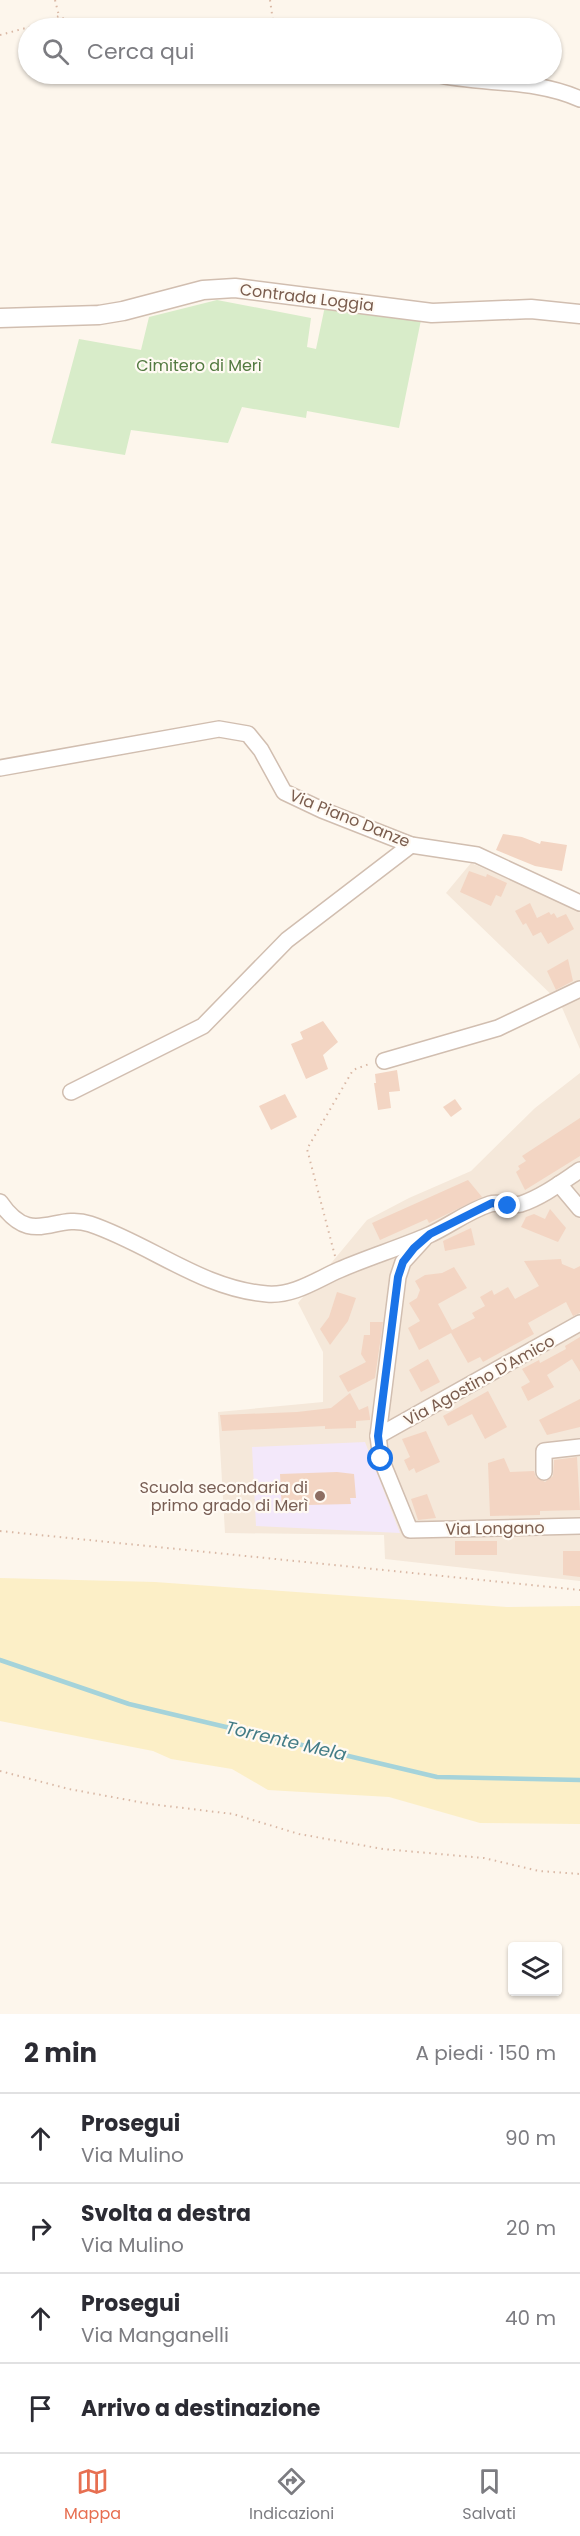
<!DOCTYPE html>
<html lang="it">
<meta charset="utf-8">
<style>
:root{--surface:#fff;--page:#f2f2f3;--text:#2b2b33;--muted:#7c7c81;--line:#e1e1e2;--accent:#e76f51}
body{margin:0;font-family:Poppins,sans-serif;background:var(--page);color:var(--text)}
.controls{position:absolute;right:18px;bottom:18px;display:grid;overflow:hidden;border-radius:6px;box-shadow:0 2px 4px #0004}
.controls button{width:54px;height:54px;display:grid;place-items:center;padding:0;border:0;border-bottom:2px solid var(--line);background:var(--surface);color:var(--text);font:30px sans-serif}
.stop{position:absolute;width:18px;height:18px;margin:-14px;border:4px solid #1a73e8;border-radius:50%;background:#fff}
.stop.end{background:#1a73e8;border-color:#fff;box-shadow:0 2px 6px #0008}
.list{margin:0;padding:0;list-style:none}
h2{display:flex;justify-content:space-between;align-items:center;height:78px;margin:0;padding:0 24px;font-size:26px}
h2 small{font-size:20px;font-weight:400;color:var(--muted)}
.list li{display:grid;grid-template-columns:39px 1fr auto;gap:18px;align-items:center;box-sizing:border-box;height:90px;padding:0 24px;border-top:2px solid var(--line)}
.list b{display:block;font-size:22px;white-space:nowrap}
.list p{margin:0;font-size:20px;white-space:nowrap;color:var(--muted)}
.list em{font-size:20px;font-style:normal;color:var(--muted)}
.icon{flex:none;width:33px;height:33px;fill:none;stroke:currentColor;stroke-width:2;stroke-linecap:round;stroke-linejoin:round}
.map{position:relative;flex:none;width:580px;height:2014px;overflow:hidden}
.search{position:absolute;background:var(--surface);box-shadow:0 2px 4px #0004;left:18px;right:18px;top:18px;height:66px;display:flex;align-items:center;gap:15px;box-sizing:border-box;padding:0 21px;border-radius:33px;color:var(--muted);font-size:22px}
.sheet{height:438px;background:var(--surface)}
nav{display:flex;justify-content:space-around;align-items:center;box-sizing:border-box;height:84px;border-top:2px solid var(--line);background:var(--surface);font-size:16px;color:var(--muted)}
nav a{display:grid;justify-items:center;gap:3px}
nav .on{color:var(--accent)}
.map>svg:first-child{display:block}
.residential{fill:#f5e8da}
.education{fill:#f3e8fa}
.green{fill:#d8ecc9}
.sand{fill:#fcefc7}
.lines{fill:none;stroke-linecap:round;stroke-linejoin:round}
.stream{stroke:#a5d3da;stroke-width:4.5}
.building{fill:#f3d5c3}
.minor-casing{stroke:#d1beb0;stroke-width:18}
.tertiary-casing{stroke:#d1beb0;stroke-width:21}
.path{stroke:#d9b8a5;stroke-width:2;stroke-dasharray:1.5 4.5;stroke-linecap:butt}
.minor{stroke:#fff;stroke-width:15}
.tertiary{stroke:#fff;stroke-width:18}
.route{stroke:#1a73e8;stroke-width:8}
.education-dot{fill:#8d6e63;stroke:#fffaf3;stroke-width:2}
.labels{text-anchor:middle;stroke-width:4.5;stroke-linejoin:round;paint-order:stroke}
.street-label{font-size:16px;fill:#7a5c4d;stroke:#fffaf3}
.park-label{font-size:16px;fill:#537a41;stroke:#fffaf3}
.education-label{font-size:16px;fill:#785e54;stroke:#fffaf3;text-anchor:end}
.water-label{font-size:18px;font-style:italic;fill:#437c86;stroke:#fffaf3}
</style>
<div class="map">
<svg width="580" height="2014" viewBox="0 0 580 2014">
<rect width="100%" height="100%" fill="#fdf6ec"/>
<g class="residential">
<path d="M471,863L580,909V1049L560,1003L446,893Z"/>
<path d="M580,1073V1581L385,1559L384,1535L225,1533L218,1412L323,1402V1352L298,1303L367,1220L409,1198L471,1171L535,1108Z"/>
</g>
<path class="education" d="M365,1442L400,1533L256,1526L252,1447Z"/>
<path class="green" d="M217,300L311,318L307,347L316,349L325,306L421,320L399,428L307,411L306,418L242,407L228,443L131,430L125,455L51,443L79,339L141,350L149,317Z"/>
<path class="sand" d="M0,1578L155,1582L507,1607L580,1606V1824L480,1823L389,1797L268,1790L232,1769L171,1759L153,1751L0,1721Z"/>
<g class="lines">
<path class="stream" d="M0,1660L129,1704L437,1777L580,1780"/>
</g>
<g class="building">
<path d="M503,834L522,837L540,844L541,841L567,845L562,871L535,866L496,850Z"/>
<path d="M469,871L486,877L487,874L507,883L501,897L496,895L491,906L460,892Z"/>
<path d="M530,903L537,918L549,912L551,915L554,913L557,918L566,914L574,929L548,944L541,932L533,936L526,923L523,925L515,911Z"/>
<path d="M568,959L573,981L556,990L547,971Z"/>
<path d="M323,1021L338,1042L323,1055L328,1069L306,1079L291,1044L303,1039L300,1032Z"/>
<path d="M397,1070L400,1091L389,1092L391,1108L378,1110L374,1083H376L375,1074Z"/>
<path d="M285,1094L297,1117L271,1130L259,1106Z"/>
<path d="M455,1099L462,1109L451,1117L443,1107Z"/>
<path d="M580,1118V1156L525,1190L516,1172L520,1169L518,1166L526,1161L522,1156Z"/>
<path d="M468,1180L482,1197L429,1223L427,1219L380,1240L372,1223Z"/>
<path d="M550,1209L566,1228L558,1242L521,1227L526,1217L534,1214L545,1219Z"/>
<path d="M471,1228L475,1245L445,1251L443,1241Z"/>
<path d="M561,1259L562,1264L574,1269L580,1266V1313L573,1316L566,1302L528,1323L534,1334L483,1362L480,1357L468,1363L451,1333L419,1350L408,1328L420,1321L409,1303L417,1298L420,1290L415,1281L425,1275L442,1273L454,1267L467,1288L438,1304L452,1330L475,1318L472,1313L485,1306L480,1297L492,1290L494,1295L508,1287L515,1299L539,1286L524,1261Z"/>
<path d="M337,1292L356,1298L348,1321L330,1345L320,1329L329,1317Z"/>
<path d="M370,1322H383L375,1378L348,1392L339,1376L366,1362L361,1354L364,1335H370Z"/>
<path d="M580,1337V1372L572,1359L547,1375L554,1387L528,1401L521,1387L530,1382L522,1369L539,1360L540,1363L566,1349L565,1346Z"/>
<path d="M428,1359L440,1382L421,1392L409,1370Z"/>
<path d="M488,1391L507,1427L485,1439L472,1414L448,1426L443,1416Z"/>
<path d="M350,1393L359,1410L368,1406L370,1418V1420L356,1421V1428L325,1429V1426L222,1431L220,1415L297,1412L331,1408Z"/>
<path d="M580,1399V1427L547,1435L539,1420Z"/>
<path d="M426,1431L440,1462L416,1473L414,1468L409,1471L404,1460L410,1457L402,1439Z"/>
<path d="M577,1457L580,1510L540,1511V1515L490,1516L488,1463L504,1458L510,1472L534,1471L536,1477L545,1482L553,1476L554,1460Z"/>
<path d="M337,1472L354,1474L356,1498H350L351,1504L307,1505V1511L282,1512L280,1474Z"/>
<path d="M427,1494L436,1518L418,1520L411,1499Z"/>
<rect x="455" y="1541" width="42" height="14"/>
<path d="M563,1551H580V1577L563,1575Z"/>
</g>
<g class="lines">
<defs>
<g id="minor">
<path d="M435,74C482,85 534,78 580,99"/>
<path d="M0,768L219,729L248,734L261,750L284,792L322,810L411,845L477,855L580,903"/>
<path d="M384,1061L498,1028L580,989"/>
<path d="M71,1092L203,1026L287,940L411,845"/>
<path d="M559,1184L580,1209"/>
<path d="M0,1202C32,1249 54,1212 90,1224C150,1244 202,1289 267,1294C294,1296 316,1280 339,1270C369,1257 399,1248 429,1235C449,1226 468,1211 490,1204C499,1201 510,1207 521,1204C542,1197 562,1182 580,1170"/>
<path d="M424,1239L403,1262L398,1277L378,1436L381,1459L410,1530L580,1526"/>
<path d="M378,1436L580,1323"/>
<path d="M544,1472V1451L580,1447"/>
</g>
<path id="tertiary" d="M0,318L99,315L123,311L203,290L235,288L432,313L531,309L580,314"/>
</defs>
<use href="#minor" class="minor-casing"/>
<use href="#tertiary" class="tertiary-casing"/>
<g class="path">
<path d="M55,0L59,16"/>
<path d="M270,0L274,28"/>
<path d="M0,35L44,23L59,16L78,27L87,28"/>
<path d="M335,1256L307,1149L353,1070L369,1064"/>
<path d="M0,1531L580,1590"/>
<path d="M0,1771L69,1789L150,1804L233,1814L299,1834L383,1849L484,1858L539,1871L580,1874"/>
</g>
<use href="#minor" class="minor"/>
<use href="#tertiary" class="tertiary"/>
</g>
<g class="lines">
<path class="route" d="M381,1459L378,1436L398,1277L403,1262L414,1248L430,1234L492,1203L508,1206"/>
</g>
<circle class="education-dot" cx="320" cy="1496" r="6"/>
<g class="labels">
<g class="street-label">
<text transform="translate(307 297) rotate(7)" y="6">Contrada Loggia</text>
<text transform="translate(350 818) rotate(22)" y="6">Via Piano Danze</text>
<text transform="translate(479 1380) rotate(-29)" y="6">Via Agostino D'Amico</text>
<text transform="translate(495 1528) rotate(-1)" y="6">Via Longano</text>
</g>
<g class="park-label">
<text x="199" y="371">Cimitero di Merì</text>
</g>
<g class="education-label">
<text x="308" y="1493">Scuola secondaria di<tspan x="308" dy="18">primo grado di Merì</tspan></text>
</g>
<g class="water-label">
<text transform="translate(286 1741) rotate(13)" y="6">Torrente Mela</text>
</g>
</g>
</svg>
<div class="controls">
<button><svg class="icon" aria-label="layers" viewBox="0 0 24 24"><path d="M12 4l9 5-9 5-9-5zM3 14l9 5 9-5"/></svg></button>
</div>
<div class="stop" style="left:381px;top:1459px"></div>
<div class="stop end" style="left:508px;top:1206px"></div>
<div class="search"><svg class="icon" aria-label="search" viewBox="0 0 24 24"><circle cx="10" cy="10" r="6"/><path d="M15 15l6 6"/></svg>Cerca qui</div>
</div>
<section class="sheet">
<h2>2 min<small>A piedi · 150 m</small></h2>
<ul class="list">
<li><svg class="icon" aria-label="ahead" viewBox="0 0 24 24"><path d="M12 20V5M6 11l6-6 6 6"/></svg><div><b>Prosegui</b><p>Via Mulino</p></div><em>90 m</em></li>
<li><svg class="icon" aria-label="right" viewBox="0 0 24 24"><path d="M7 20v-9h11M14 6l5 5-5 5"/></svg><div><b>Svolta a destra</b><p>Via Mulino</p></div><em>20 m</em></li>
<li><svg class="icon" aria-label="ahead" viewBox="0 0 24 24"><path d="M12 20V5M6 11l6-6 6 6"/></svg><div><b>Prosegui</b><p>Via Manganelli</p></div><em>40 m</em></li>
<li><svg class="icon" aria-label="arrive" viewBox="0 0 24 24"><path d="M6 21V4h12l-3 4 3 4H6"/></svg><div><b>Arrivo a destinazione</b></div></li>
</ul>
</section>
<nav>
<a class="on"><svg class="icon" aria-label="map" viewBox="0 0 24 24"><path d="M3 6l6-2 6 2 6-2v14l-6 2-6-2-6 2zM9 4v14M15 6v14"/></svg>Mappa</a>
<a><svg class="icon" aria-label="directions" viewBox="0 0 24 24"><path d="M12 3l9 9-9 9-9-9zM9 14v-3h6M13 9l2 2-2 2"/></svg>Indicazioni</a>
<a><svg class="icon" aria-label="saved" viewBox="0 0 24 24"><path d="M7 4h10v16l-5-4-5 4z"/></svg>Salvati</a>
</nav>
